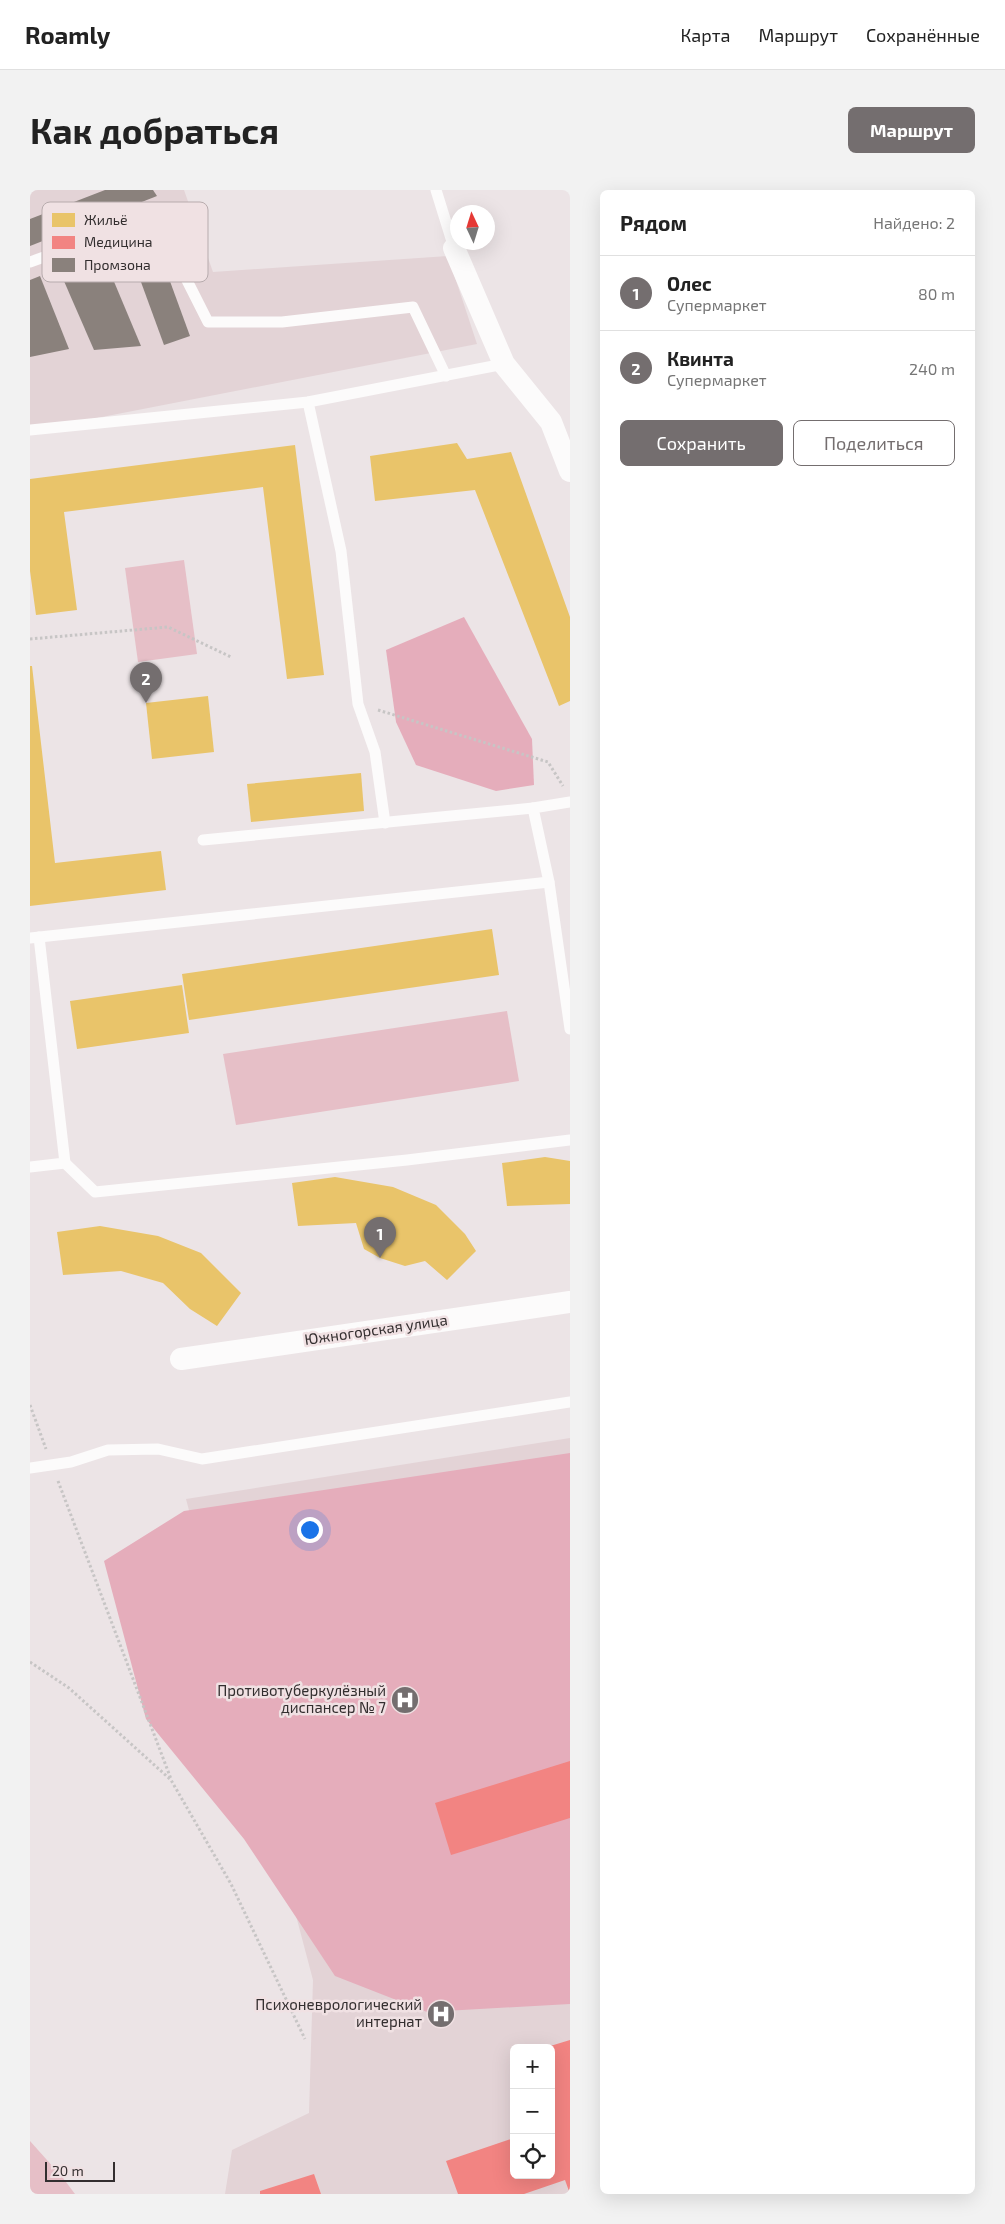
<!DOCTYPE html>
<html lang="ru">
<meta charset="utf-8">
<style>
:root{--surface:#fff;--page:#f2f2f2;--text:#222;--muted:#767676;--line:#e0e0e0;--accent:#746e6f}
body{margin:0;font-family:"Exo 2",sans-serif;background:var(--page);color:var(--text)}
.controls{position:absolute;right:15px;bottom:15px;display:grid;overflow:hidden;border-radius:8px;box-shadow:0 5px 20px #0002}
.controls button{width:45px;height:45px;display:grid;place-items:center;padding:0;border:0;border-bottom:1px solid var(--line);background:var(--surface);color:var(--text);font:25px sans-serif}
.compass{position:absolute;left:420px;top:15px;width:45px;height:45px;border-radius:50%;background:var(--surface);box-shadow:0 5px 20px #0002;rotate:356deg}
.scale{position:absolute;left:15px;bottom:12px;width:70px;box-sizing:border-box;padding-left:5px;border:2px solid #332e2f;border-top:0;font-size:14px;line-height:18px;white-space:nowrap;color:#332e2f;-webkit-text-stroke:4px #f0e1e3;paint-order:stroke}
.you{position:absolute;left:279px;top:1339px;width:18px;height:18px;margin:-12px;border:4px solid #fff;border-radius:50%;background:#1a73e8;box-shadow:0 0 0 8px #1a73e833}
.badge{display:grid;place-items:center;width:32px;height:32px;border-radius:50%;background:var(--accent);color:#fff;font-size:16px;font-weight:700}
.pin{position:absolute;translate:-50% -41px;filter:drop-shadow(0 1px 2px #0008)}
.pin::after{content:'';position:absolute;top:26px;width:18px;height:15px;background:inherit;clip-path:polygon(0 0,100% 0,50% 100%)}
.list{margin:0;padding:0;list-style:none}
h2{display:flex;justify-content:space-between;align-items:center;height:65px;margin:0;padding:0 20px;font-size:21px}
h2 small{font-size:16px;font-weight:400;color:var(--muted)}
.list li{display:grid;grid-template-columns:32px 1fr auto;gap:15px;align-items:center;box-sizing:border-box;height:75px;padding:0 20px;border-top:1px solid var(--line)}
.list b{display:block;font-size:19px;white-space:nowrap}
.list p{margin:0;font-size:16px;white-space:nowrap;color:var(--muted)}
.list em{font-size:16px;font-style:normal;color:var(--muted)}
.actions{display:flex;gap:10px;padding:15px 20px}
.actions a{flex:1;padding:11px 0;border:1px solid var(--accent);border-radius:8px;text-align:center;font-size:18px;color:var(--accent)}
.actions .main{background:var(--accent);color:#fff}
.icon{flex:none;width:28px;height:28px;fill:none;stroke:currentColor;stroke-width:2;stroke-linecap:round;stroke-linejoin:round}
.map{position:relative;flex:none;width:540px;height:2004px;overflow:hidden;border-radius:8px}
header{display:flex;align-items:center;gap:30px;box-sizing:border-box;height:70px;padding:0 25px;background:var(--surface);border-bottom:1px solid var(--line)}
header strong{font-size:24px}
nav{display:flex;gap:28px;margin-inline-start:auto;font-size:18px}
.intro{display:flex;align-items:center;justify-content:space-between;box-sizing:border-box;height:120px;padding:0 30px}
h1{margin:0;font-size:35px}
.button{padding:12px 22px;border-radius:8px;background:var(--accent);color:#fff;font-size:18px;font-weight:700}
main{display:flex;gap:30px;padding:0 30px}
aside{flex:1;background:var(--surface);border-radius:8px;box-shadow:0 5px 20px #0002}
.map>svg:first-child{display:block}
.built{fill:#e3d3d6;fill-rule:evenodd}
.green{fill:#e6bfc7}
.forest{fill:#e5adbb}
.homes{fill:#e9c46a}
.health{fill:#f28482}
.industry{fill:#8a817c}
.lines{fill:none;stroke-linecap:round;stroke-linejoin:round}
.path{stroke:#c7c5c5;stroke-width:3;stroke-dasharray:2.5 2.5;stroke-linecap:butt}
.service{stroke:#fcfbfb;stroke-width:11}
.minor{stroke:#fcfbfb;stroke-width:22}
.labels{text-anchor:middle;stroke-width:5;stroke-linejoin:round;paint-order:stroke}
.street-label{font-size:15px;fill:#332e2f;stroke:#f0e1e3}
.poi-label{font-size:15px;fill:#332e2f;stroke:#f0e1e3;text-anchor:end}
.key{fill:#f0e1e3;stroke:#b7abad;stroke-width:1}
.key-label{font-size:14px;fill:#332e2f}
</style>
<header>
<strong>Roamly</strong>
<nav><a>Карта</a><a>Маршрут</a><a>Сохранённые</a></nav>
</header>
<div class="intro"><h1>Как добраться</h1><a class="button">Маршрут</a></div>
<main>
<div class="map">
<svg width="540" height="2004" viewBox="0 0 540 2004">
<rect width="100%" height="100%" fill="#ece4e6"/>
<g class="built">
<path d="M0,0H154L183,82L418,66L447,154L0,241Z"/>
<path d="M540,1248V2004H195L202,1960L279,1923L283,1790L156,1309ZM484,1858H521V1985H484Z"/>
</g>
<g class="green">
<path d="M154,370L167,464L108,472L95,378Z"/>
<path d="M477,821L489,891L206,935L193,864Z"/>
<path d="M0,1951L33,1988L45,2004H0Z"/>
</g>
<g class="forest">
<path d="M434,427L502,549L504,595L466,601L386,575L366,532L356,460Z"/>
<path d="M540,1263V1814L397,1822L305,1786L214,1649L116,1529L74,1371L154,1321Z"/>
</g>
<g class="homes">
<path d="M427,253L437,269L481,262L540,427V511L529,516L445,300L345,311L340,266Z"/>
<path d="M265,255L294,485L257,489L233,297L34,322L47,420L6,425L0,381V289Z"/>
<path d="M0,476H2L25,673L131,661L136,700L0,716Z"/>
<path d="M178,506L184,562L122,569L116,513Z"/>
<path d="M331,583L334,621L221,632L217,594Z"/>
<path d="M462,739L469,785L159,830L152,784Z"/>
<path d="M152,795L159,843L47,859L40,811Z"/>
<path d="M515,967L540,971V1014L477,1016L472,973Z"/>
<path d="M305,987L363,997L406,1015L435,1044L446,1061L417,1090L395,1071L375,1076L350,1068L334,1059L326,1033L268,1036L262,993Z"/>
<path d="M70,1036L128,1046L171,1063L211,1103L187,1136L160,1119L133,1093L91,1081L33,1085L27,1042Z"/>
</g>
<g class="health">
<path d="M540,1571V1628L421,1665L405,1613Z"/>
<path d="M540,1850V2004L535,1990L494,2004H428L416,1971L484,1948V1985H521V1858L517,1857Z"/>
<path d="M284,1984L291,2004H230V2001Z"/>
</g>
<g class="industry">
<path d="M75,0H123L127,6L0,56V29Z"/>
<path d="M122,42L160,146L134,155L96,51Z"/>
<path d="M72,63L111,156L64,160L30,82Z"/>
<path d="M10,86L39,159L0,167V90Z"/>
</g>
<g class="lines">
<g class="path">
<path d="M0,449L138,437L201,467"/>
<path d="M348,520L518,572L533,596"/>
<path d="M0,1215L16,1259"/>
<path d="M28,1291L141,1589"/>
<path d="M0,1472L39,1498L141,1590L201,1694L275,1849"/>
</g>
<g class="service">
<path d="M406,0L424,58"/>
<path d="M0,72L125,27L178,132H252L383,117L416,186"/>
<path d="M278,212L311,361L328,514L345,562L355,633"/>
<path d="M0,240L278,212L474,174"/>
<path d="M540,612L503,618L519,692L540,839"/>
<path d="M173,650L503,618"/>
<path d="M0,748L519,692"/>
<path d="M35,973L65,1002L377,970L540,950"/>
<path d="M0,977L35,973L9,747"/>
<path d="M0,1278L41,1272L78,1260L128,1259L172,1269L540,1212"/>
</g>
<g class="minor">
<path d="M424,58L474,174L521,232L540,281"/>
<path d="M151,1169L540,1112"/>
</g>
</g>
<defs>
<symbol id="hospital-disc" viewBox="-11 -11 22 22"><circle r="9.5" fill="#746e6f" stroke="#f0e1e3"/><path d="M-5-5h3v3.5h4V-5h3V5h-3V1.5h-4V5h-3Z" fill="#fff"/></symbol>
</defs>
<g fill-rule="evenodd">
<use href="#hospital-disc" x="359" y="1494" width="32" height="32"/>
<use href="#hospital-disc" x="395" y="1808" width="32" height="32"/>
</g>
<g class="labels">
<g class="street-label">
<text transform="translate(346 1140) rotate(-8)" y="5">Южногорская улица</text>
</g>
<g class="poi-label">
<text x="356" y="1506">Противотуберкулёзный<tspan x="356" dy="17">диспансер № 7</tspan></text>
<text x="392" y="1820">Психоневрологический<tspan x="392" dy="17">интернат</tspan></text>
</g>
</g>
<rect x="12" y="12" width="166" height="80" rx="8" class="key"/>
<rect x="22" y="23" width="23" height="14" fill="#e9c46a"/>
<rect x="22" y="46" width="23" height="13" fill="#f28482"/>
<rect x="22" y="68" width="23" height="14" fill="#8a817c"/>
<g class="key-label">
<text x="54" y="35">Жильё</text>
<text x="54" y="57">Медицина</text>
<text x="54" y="80">Промзона</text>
</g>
</svg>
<div class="controls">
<button>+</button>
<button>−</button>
<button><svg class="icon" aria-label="locate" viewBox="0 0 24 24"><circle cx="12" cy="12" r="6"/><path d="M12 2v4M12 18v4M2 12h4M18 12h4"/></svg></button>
</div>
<svg class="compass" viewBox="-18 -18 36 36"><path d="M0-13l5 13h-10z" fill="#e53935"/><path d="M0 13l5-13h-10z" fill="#767676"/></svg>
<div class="scale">20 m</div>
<div class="you"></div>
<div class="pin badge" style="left:350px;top:1068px">1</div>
<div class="pin badge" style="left:116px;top:513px">2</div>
</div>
<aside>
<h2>Рядом<small>Найдено: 2</small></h2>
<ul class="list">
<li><span class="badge">1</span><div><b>Олес</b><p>Супермаркет</p></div><em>80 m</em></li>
<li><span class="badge">2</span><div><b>Квинта</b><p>Супермаркет</p></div><em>240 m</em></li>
</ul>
<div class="actions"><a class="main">Сохранить</a><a>Поделиться</a></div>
</aside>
</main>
